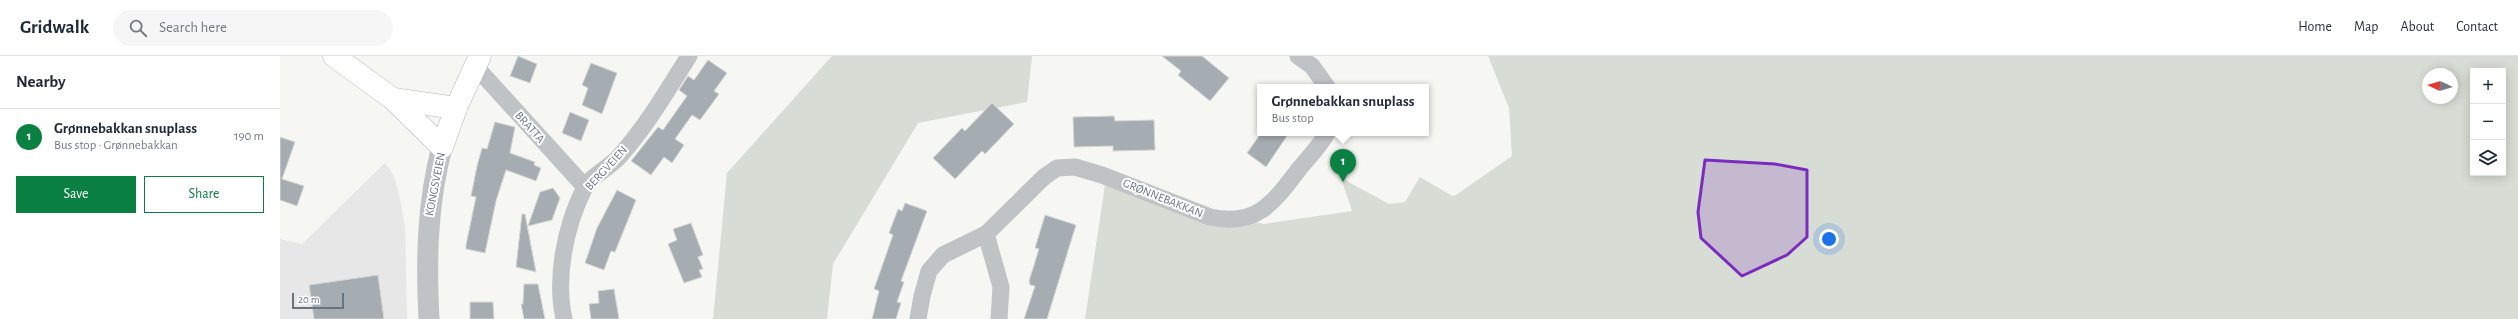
<!DOCTYPE html>
<meta charset="utf-8">
<style>
:root{--surface:#fff;--page:#f6f6f7;--text:#1f2937;--muted:#747a83;--line:#e0e1e3;--accent:#0b8043}
body{margin:0;font-family:"Alegreya Sans",sans-serif;background:var(--page);color:var(--text)}
.controls{position:absolute;right:12px;top:12px;display:grid;overflow:hidden;border-radius:0px;box-shadow:0 2px 10px #0003}
.controls button{width:36px;height:36px;display:grid;place-items:center;padding:0;border:0;border-bottom:1px solid var(--line);background:var(--surface);color:var(--text);font:20px sans-serif}
.compass{position:absolute;left:2142px;top:12px;width:36px;height:36px;border-radius:50%;background:var(--surface);box-shadow:0 2px 10px #0003;rotate:274deg}
.scale{position:absolute;left:12px;bottom:10px;width:52px;box-sizing:border-box;padding-left:4px;border:2px solid #667582;border-top:0;font-size:11px;line-height:14px;white-space:nowrap;color:#667582;-webkit-text-stroke:3px #fff;paint-order:stroke}
.you{position:absolute;left:1549px;top:183px;width:14px;height:14px;margin:-10px;border:3px solid #fff;border-radius:50%;background:#1a73e8;box-shadow:0 0 0 6px #1a73e833}
.badge{display:grid;place-items:center;width:26px;height:26px;border-radius:50%;background:var(--accent);color:#fff;font-size:13px;font-weight:700}
.pin{position:absolute;translate:-50% -33px;filter:drop-shadow(0 1px 2px #0008)}
.pin::after{content:'';position:absolute;top:21px;width:14px;height:12px;background:inherit;clip-path:polygon(0 0,100% 0,50% 100%)}
.popup{position:absolute;left:977px;top:28px;width:172px;height:52px;box-sizing:border-box;display:grid;place-content:center;border-radius:0px;background:var(--surface);filter:drop-shadow(0 1px 3px #0005);font-size:13px;white-space:nowrap;color:var(--muted)}
.popup b{font-size:15px;color:var(--text)}
.popup::after{content:'';position:absolute;left:50%;top:100%;margin-left:-8px;border:8px solid transparent;border-top-color:var(--surface)}
.list{margin:0;padding:0;list-style:none}
h2{display:flex;justify-content:space-between;align-items:center;height:52px;margin:0;padding:0 16px;font-size:17px}
h2 small{font-size:13px;font-weight:400;color:var(--muted)}
.list li{display:grid;grid-template-columns:26px 1fr auto;gap:12px;align-items:center;box-sizing:border-box;height:56px;padding:0 16px;border-top:1px solid var(--line)}
.list b{display:block;font-size:15px;white-space:nowrap}
.list p{margin:0;font-size:13px;white-space:nowrap;color:var(--muted)}
.list em{font-size:13px;font-style:normal;color:var(--muted)}
.actions{display:flex;gap:8px;padding:12px 16px}
.actions a{flex:1;padding:9px 0;border:1px solid var(--accent);border-radius:0px;text-align:center;font-size:14px;color:var(--accent)}
.actions .main{background:var(--accent);color:#fff}
.icon{flex:none;width:22px;height:22px;fill:none;stroke:currentColor;stroke-width:2;stroke-linecap:round;stroke-linejoin:round}
.map{position:relative;flex:none;width:2238px;height:263px;overflow:hidden}
header{display:flex;align-items:center;gap:24px;box-sizing:border-box;height:56px;padding:0 20px;background:var(--surface);border-bottom:1px solid var(--line)}
header strong{font-size:19px}
nav{display:flex;gap:22px;margin-inline-start:auto;font-size:14px}
.search{width:280px;height:36px;background:var(--page);display:flex;align-items:center;gap:10px;box-sizing:border-box;padding:0 14px;border-radius:22px;color:var(--muted);font-size:15px}
main{display:flex}
aside{flex:1;background:var(--surface)}
.map>svg:first-child{display:block}
.built{fill:#e6e7e6}
.green{fill:#d7dcd4;fill-rule:evenodd}
.building{fill:#a5adb3;stroke:#d7d7d5}
.lines{fill:none;stroke-linecap:round;stroke-linejoin:round}
.secondary-casing{stroke:#b4b8bc;stroke-width:23}
.minor{stroke:#bfc3c6;stroke-width:17}
.tertiary{stroke:#bfc3c6;stroke-width:21}
.secondary{stroke:#fff;stroke-width:22}
.marked{fill:#7b2cbf;fill-opacity:0.2;stroke:#7b2cbf;stroke-width:3;stroke-linejoin:round}
.labels{text-anchor:middle;stroke-width:4;stroke-linejoin:round;paint-order:stroke}
.street-label{font-size:12px;fill:#667582;stroke:#fff}
</style>
<header>
<strong>Gridwalk</strong>
<div class="search"><svg class="icon" aria-label="search" viewBox="0 0 24 24"><circle cx="10" cy="10" r="6"/><path d="M15 15l6 6"/></svg>Search here</div>
<nav><a>Home</a><a>Map</a><a>About</a><a>Contact</a></nav>
</header>
<main>
<aside>
<h2>Nearby<small></small></h2>
<ul class="list">
<li><span class="badge">1</span><div><b>Grønnebakkan snuplass</b><p>Bus stop · Grønnebakkan</p></div><em>190 m</em></li>
</ul>
<div class="actions"><a class="main">Save</a><a>Share</a></div>
</aside>
<div class="map">
<svg width="2238" height="263" viewBox="0 0 2238 263">
<rect width="100%" height="100%" fill="#f6f6f2"/>
<path class="built" d="M105,107L113,118L119,138L125,170L127,263H0V183L22,188Z"/>
<g class="green">
<path d="M552,0H752L747,46L638,67L553,208L547,263H433L447,117Z"/>
<path d="M1208,0H2238V263H805L825,129L984,168L1072,155L1061,122L1109,148L1125,146L1140,121L1172,140L1176,139L1232,100L1229,52ZM2193,15H2223V117H2193ZM2148,18H2172V42H2148Z"/>
</g>
<g class="building">
<path d="M238,0L257,8L250,27L230,20Z"/>
<path d="M882,0H922L949,22L930,45L898,19L901,15Z"/>
<path d="M428,4L447,17L434,35L439,38L420,64L412,59L395,83L404,89L392,107L384,101L371,119L351,105L378,71L383,74L407,40L399,34L408,20L414,24Z"/>
<path d="M311,7L337,17L322,58L302,49L308,32L302,29Z"/>
<path d="M712,47L734,68L705,98L702,95L675,123L653,102L682,72L685,75Z"/>
<path d="M290,56L309,64L301,85L282,77Z"/>
<path d="M834,60L835,65L874,64L875,94L833,95V90L794,91L793,61Z"/>
<path d="M215,66L235,71L230,97L255,106L254,109L261,112L256,125L226,114L216,145L205,197L186,193V189L196,141L191,140L197,110L202,92L207,93Z"/>
<path d="M981,77H1009L986,111L967,97Z"/>
<path d="M0,81L15,86L2,123L24,130L17,150L0,144Z"/>
<path d="M273,132L280,142L272,164L248,170L260,136Z"/>
<path d="M337,134L356,144L335,196L331,195L324,214L305,207L317,172Z"/>
<path d="M625,147L647,155L621,225L624,226L617,246L621,247L616,263H592L599,235L594,233L613,179L609,177L618,153L622,155Z"/>
<path d="M242,158H245L256,216L236,211Z"/>
<path d="M765,159L796,169L767,263H744L755,230L750,229L749,225L759,193L755,192Z"/>
<path d="M411,167L423,199L418,201L423,213L419,214L422,221L404,227L388,188L397,184L393,173Z"/>
<path d="M98,219L104,263H34L29,229Z"/>
<path d="M244,228H258L265,263H244L241,248H243Z"/>
<path d="M334,233L339,263H311L309,248L319,247L318,235Z"/>
<path d="M190,246H213L214,263H190Z"/>
</g>
<g class="lines">
<defs>
<g id="secondary">
<path d="M54,0L113,43L162,91L176,52L200,0"/>
<path d="M113,43L176,52"/>
</g>
</defs>
<use href="#secondary" class="secondary-casing"/>
<g class="minor">
<path d="M1018,0L1032,10L1047,31"/>
<path d="M196,11L305,131"/>
<path d="M706,178L721,231L719,263"/>
<path d="M284,263C275,222 285,171 304,133C310,121 328,112 338,102C366,71 387,35 409,0"/>
<path d="M638,263L642,240L649,215L663,199L706,178L764,121L777,112L795,111L822,119L930,161C977,171 993,147 1019,113C1028,102 1040,90 1047,77"/>
</g>
<path class="tertiary" d="M149,263C146,204 147,148 162,91"/>
<use href="#secondary" class="secondary"/>
</g>
<path class="marked" d="M1425,104L1495,108L1527,114V181L1507,199L1462,220L1421,182L1418,156Z"/>
<g class="labels">
<g class="street-label">
<text transform="translate(250 71) rotate(48)" y="4">BRATTA</text>
<text transform="translate(326 112) rotate(-47)" y="4">BERGVEIEN</text>
<text transform="translate(155 128) rotate(-79)" y="4">KONGSVEIEN</text>
<text transform="translate(883 142) rotate(22)" y="4">GRØNNEBAKKAN</text>
</g>
</g>
</svg>
<div class="controls">
<button>+</button>
<button>−</button>
<button><svg class="icon" aria-label="layers" viewBox="0 0 24 24"><path d="M12 4l9 5-9 5-9-5zM3 14l9 5 9-5"/></svg></button>
</div>
<svg class="compass" viewBox="-18 -18 36 36"><path d="M0-13l5 13h-10z" fill="#e53935"/><path d="M0 13l5-13h-10z" fill="#747a83"/></svg>
<div class="scale">20 m</div>
<div class="you"></div>
<div class="pin badge" style="left:1063px;top:126px">1</div>
<div class="popup"><b>Grønnebakkan snuplass</b>Bus stop</div>
</div>
</main>
